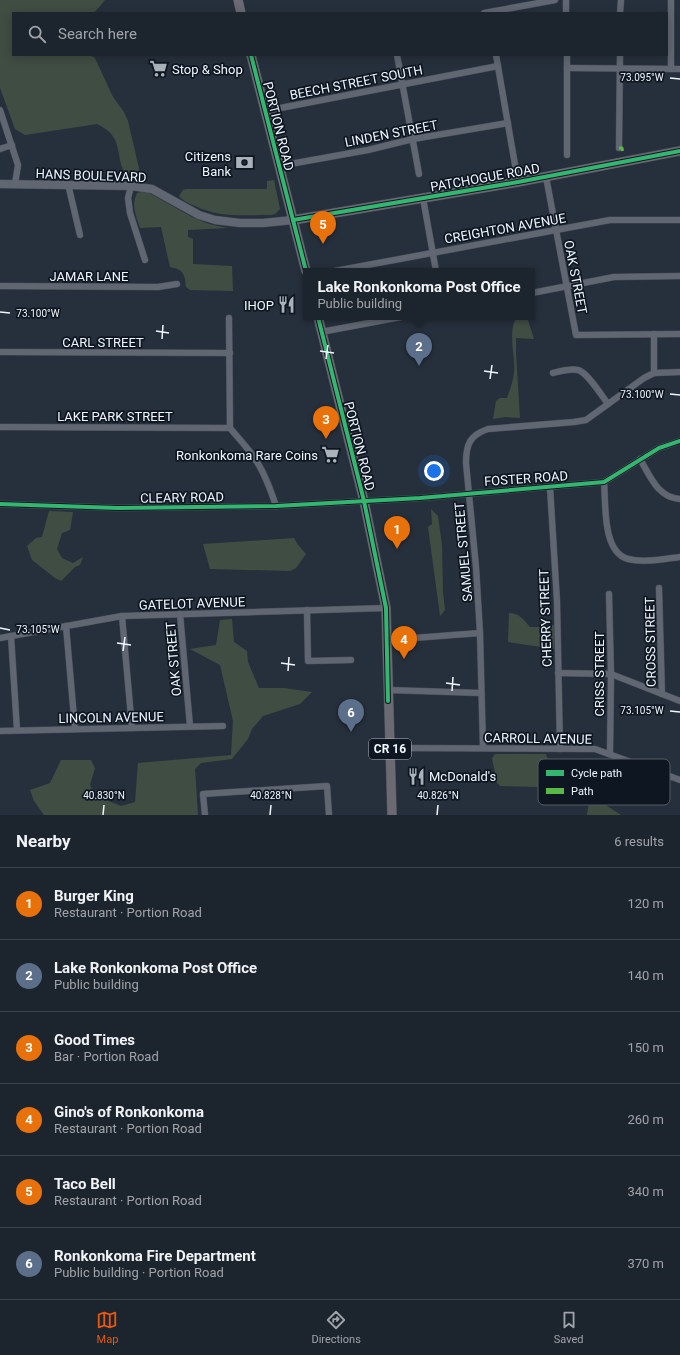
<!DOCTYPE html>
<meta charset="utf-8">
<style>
:root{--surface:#1c242d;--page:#252c35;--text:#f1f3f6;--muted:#a0a4aa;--line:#3a4149;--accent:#ea580c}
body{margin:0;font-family:Roboto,sans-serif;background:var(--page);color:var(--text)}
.you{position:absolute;left:434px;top:471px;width:14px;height:14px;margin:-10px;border:3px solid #fff;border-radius:50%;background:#1a73e8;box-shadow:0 0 0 6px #1a73e833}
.badge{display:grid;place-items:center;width:26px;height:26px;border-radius:50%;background:var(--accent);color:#fff;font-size:13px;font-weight:700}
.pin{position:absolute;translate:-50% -33px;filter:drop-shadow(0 1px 2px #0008)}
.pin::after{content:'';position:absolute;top:21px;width:14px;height:12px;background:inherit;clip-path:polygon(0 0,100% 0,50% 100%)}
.popup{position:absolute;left:303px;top:268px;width:232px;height:52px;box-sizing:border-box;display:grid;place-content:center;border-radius:0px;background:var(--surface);filter:drop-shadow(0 1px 3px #0005);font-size:13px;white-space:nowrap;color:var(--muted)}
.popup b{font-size:15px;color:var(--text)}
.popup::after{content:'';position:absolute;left:50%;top:100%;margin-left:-8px;border:8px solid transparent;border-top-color:var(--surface)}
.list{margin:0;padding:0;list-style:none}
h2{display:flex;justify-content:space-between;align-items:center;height:52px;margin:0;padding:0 16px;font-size:17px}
h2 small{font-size:13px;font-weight:400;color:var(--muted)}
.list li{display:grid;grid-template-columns:26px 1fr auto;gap:12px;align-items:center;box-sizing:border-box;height:72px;padding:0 16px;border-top:1px solid var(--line)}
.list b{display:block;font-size:15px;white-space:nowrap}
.list p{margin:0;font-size:13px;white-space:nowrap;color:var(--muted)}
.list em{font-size:13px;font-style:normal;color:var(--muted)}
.icon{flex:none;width:22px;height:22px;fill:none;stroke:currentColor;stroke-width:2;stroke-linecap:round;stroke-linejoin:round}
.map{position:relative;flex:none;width:680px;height:815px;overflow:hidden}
.search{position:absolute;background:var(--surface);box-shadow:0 2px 10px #0003;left:12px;right:12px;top:12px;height:44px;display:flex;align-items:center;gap:10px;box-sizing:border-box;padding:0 14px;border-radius:0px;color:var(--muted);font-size:15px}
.sheet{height:484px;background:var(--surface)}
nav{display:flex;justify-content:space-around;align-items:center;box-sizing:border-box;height:56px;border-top:1px solid var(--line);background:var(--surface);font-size:11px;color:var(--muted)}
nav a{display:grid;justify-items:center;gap:2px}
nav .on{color:var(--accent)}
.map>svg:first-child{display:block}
.green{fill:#404d43}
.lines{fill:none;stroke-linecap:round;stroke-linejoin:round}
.street-casing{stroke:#454c56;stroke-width:7}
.secondary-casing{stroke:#454c56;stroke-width:9}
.primary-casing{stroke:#454c56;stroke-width:10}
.street{stroke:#606772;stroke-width:6}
.secondary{stroke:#606772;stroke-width:8}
.primary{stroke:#6b6a73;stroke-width:9}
.quiet{stroke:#58b947;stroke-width:3;stroke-dasharray:6 3;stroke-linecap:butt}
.cycleway-casing{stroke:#0e1721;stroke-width:6}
.cycleway{stroke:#33b770;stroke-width:4}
.ticks{fill:none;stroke:#eff6ff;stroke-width:1.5}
.labels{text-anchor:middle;stroke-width:3.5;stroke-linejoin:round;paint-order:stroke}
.shield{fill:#0e1721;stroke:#acb3bc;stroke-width:1}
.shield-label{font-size:12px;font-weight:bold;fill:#eff6ff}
.poi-label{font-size:13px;fill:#eff6ff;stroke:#0e1721;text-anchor:end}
.street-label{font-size:13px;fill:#eff6ff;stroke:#0e1721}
.key{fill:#0e1721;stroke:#525a64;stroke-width:1}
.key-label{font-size:11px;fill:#eff6ff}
.ticks-label{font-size:10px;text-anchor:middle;fill:#eff6ff;stroke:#0e1721;stroke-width:3.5;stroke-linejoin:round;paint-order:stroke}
</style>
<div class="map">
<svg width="680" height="815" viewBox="0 0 680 815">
<rect width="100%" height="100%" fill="#26303c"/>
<g class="green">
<path d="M0,0H105L94,13H13V55H90L95,58L113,97L124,112L128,121L141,177L137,181C115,173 123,154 114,138C110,131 103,127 97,124L25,135L15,129L0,88Z"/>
<path d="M274,180L280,209L275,214L271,215C243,215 220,218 195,206C188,203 183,201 179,196L183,190L187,189H267V181Z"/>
<path d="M141,192L149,193L192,217L209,224L228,228L188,230V237L193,239V264L232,266L233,291L190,290L186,287C185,274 183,269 170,267L161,227L140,228C136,215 131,206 137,193Z"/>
<path d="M520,317H527L534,339L516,338V354L520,418L505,417L493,419L496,401L500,398H507C510,390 513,381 514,373C516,356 508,337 515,320Z"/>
<path d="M431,509L438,516L442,545L443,592L445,610L440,616L428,527L432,524Z"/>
<path d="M49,511L73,512L70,530L62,533L57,549L62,558L73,563L83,557L80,565L75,567L61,581L55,578L32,560L27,546L36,538L42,537Z"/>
<path d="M294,538L298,545L306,554L296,568L290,571L210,569L203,544Z"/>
<path d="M509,613C519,613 524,620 530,627H540L554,625V649L508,642Z"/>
<path d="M232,619L234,642L247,651L248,662L259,688H284L312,692L300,704L263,716L252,729L248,739L232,759L201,763L195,769L198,815H44L34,801L30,790L50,783L61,760H91L95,768L90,785L96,796L121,806L135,802L138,763L231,755L233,721L220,665L190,649L216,645L220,620Z"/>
<path d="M495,754H546C550,764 549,779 541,787L500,786L497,783L492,758Z"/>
<path d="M590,795L621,815H587Z"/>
</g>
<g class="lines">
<defs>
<g id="street">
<path d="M566,0V13"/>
<path d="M484,13L555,0"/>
<path d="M620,13L621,0"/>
<path d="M397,55L419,174"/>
<path d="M496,55L518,182"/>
<path d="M567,55V155"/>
<path d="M567,68L680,69"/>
<path d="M671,69V0"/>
<path d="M0,110L18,165L15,184"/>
<path d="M265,111L498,66"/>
<path d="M619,148L620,55"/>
<path d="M0,149L12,145"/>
<path d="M279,166L368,150L413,139L508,123"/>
<path d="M546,177L576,335L680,334"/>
<path d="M68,184L80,235"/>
<path d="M131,186L128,198L130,213L145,260"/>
<path d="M423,198L436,271"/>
<path d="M335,271L610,220H680"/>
<path d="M0,286L158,287L177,284"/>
<path d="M532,293L614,277L680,276"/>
<path d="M229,318L230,428C239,439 250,450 257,462C266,476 271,491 276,506"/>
<path d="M321,332L401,317"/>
<path d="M654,334V373"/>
<path d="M0,352L230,353"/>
<path d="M553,373C561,371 570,368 578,370C587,372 602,396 608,404"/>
<path d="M0,427L230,428"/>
<path d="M640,459C650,476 658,498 680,499"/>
<path d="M604,482C606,504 602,552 628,559C644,563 664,559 680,557"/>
<path d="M550,487L557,601L560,749"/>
<path d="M0,504L118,508L276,506L420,498L604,482L659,448L680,441"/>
<path d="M659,588L662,694"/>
<path d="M609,594L611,674L610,754"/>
<path d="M307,610L308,661L351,660"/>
<path d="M180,614L190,726"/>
<path d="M122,616L132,728"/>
<path d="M66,626L75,729"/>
<path d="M11,636L17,730"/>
<path d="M0,638L122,616L386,608"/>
<path d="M387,640L480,633"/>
<path d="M558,673L611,674L680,701"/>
<path d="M388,690L481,693"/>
<path d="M0,731L223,726"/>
<path d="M390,748L595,749L680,780"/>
<path d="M483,748L480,633L476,567L466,463C466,444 470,435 488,429L574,422L586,420L644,378L654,373L680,372"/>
<path d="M205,815L203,794L327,786L329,815"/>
</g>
<path id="secondary" d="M0,184L131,186L152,189L199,215L215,220L240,223H263L293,220"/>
<g id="primary">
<path d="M238,0L241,13"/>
<path d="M251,55L306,271"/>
<path d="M293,220L518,182L680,151"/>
<path d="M318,317L364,501L386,608L392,815"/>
</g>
</defs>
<use href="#street" class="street-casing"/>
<use href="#secondary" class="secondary-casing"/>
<use href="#primary" class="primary-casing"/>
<use href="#street" class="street"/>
<use href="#secondary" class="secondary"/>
<use href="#primary" class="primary"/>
<path class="quiet" d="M619,148H622L623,154"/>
<defs>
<g id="cycleway">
<path d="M251,55L306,271"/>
<path d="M293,220L518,182L680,151"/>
<path d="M318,317L364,501L386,608L388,701"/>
<path d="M0,504L118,508L276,506L420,498L604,482L659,448L680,441"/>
</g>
</defs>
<use href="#cycleway" class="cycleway-casing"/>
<use href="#cycleway" class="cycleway"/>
</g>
<path class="ticks" d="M670,78L680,79M0,312L10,313M156,331L169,333M162,339L163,325M320,351L334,353M326,359L328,345M484,371L498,373M490,379L492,365M670,394L680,395M0,628L10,630M117,643L131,645M123,651L125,637M281,663L295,665M288,671L289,657M446,683L460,685M452,691L453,677M670,711L680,712M103,815L104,805M270,815L271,805M437,815L438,805"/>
<defs>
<symbol id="supermarket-bare" viewBox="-9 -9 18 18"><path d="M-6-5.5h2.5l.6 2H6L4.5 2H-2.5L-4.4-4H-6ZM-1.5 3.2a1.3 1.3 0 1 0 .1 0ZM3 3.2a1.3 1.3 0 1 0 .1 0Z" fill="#a9b1bb" stroke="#0e1721" stroke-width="2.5" paint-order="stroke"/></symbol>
<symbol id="bank-bare" viewBox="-9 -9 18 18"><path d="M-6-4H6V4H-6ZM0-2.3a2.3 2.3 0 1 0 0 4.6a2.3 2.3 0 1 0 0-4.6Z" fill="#a9b1bb" stroke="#0e1721" stroke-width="2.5" paint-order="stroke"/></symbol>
<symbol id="restaurant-bare" viewBox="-9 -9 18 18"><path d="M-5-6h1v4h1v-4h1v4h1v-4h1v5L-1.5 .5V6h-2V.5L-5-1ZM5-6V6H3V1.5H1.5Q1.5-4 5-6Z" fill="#a9b1bb" stroke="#0e1721" stroke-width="2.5" paint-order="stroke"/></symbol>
</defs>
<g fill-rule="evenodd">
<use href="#supermarket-bare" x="146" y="56" width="25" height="25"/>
<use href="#bank-bare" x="232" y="150" width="25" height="25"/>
<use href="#restaurant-bare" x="274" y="292" width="25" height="25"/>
<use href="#supermarket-bare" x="318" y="442" width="25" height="25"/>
<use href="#restaurant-bare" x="404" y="764" width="25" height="25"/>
</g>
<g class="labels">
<rect class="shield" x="369" y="739" width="42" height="20" rx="3"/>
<g class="shield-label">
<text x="390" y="753">CR 16</text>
</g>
<g class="poi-label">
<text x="172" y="74" text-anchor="start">Stop &amp; Shop</text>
<text x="231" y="161">Citizens<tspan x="231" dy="15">Bank</tspan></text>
<text x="274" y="310">IHOP</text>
<text x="318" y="460">Ronkonkoma Rare Coins</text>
<text x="429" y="781" text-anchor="start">McDonald's</text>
</g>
<g class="street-label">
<text transform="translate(356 82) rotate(-11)" y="5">BEECH STREET SOUTH</text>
<text transform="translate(279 126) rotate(76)" y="5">PORTION ROAD</text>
<text transform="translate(391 133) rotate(-11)" y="5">LINDEN STREET</text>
<text transform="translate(91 175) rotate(2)" y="5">HANS BOULEVARD</text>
<text transform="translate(485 177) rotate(-10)" y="5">PATCHOGUE ROAD</text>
<text transform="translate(505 228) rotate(-10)" y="5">CREIGHTON AVENUE</text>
<text x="89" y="281">JAMAR LANE</text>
<text transform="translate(576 277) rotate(79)" y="5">OAK STREET</text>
<text x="103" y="347">CARL STREET</text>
<text x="115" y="421">LAKE PARK STREET</text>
<text transform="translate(360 446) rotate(76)" y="5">PORTION ROAD</text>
<text transform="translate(526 478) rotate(-4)" y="5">FOSTER ROAD</text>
<text transform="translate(182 497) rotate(-1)" y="5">CLEARY ROAD</text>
<text transform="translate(463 552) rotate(-95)" y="5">SAMUEL STREET</text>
<text transform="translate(192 603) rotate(-2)" y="5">GATELOT AVENUE</text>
<text transform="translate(545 618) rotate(-92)" y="5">CHERRY STREET</text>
<text transform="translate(650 642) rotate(-91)" y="5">CROSS STREET</text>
<text transform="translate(173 659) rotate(-95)" y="5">OAK STREET</text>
<text transform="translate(599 674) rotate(-90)" y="5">CRISS STREET</text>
<text transform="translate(111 717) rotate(-1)" y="5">LINCOLN AVENUE</text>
<text transform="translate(538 738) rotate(1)" y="5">CARROLL AVENUE</text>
</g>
</g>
<rect x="538" y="759" width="132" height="46" rx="6" class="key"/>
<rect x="546" y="770" width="18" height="6" fill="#33b770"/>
<rect x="546" y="788" width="18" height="6" fill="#58b947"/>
<g class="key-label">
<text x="571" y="777">Cycle path</text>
<text x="571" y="795">Path</text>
</g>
<g class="ticks-label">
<text x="642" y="81">73.095°W</text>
<text x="38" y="317">73.100°W</text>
<text x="642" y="398">73.100°W</text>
<text x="38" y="633">73.105°W</text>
<text x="642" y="714">73.105°W</text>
<text x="104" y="799">40.830°N</text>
<text x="271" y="799">40.828°N</text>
<text x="438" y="799">40.826°N</text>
</g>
</svg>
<div class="you"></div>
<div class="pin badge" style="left:397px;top:549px;background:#e8710a">1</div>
<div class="pin badge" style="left:419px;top:366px;background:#5c6f8a">2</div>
<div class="popup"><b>Lake Ronkonkoma Post Office</b>Public building</div>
<div class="pin badge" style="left:326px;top:439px;background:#e8710a">3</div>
<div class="pin badge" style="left:404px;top:659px;background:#e8710a">4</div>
<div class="pin badge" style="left:323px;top:244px;background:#e8710a">5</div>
<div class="pin badge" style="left:351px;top:732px;background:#5c6f8a">6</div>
<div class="search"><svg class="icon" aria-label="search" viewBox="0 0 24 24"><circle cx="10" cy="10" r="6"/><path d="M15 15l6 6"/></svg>Search here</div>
</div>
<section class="sheet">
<h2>Nearby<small>6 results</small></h2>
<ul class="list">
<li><span class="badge" style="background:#e8710a">1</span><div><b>Burger King</b><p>Restaurant · Portion Road</p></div><em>120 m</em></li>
<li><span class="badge" style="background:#5c6f8a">2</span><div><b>Lake Ronkonkoma Post Office</b><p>Public building</p></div><em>140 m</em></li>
<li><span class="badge" style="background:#e8710a">3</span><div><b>Good Times</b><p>Bar · Portion Road</p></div><em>150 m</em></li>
<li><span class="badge" style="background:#e8710a">4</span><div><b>Gino's of Ronkonkoma</b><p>Restaurant · Portion Road</p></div><em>260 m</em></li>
<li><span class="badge" style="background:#e8710a">5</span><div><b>Taco Bell</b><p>Restaurant · Portion Road</p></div><em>340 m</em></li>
<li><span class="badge" style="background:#5c6f8a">6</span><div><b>Ronkonkoma Fire Department</b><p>Public building · Portion Road</p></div><em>370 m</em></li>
</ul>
</section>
<nav>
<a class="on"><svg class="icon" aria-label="map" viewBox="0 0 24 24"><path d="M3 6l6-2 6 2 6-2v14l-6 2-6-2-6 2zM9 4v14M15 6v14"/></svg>Map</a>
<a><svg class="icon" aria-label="directions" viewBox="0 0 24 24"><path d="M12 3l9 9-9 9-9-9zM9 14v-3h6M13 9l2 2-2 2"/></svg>Directions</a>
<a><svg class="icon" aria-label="saved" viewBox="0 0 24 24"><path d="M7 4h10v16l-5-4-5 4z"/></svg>Saved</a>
</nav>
